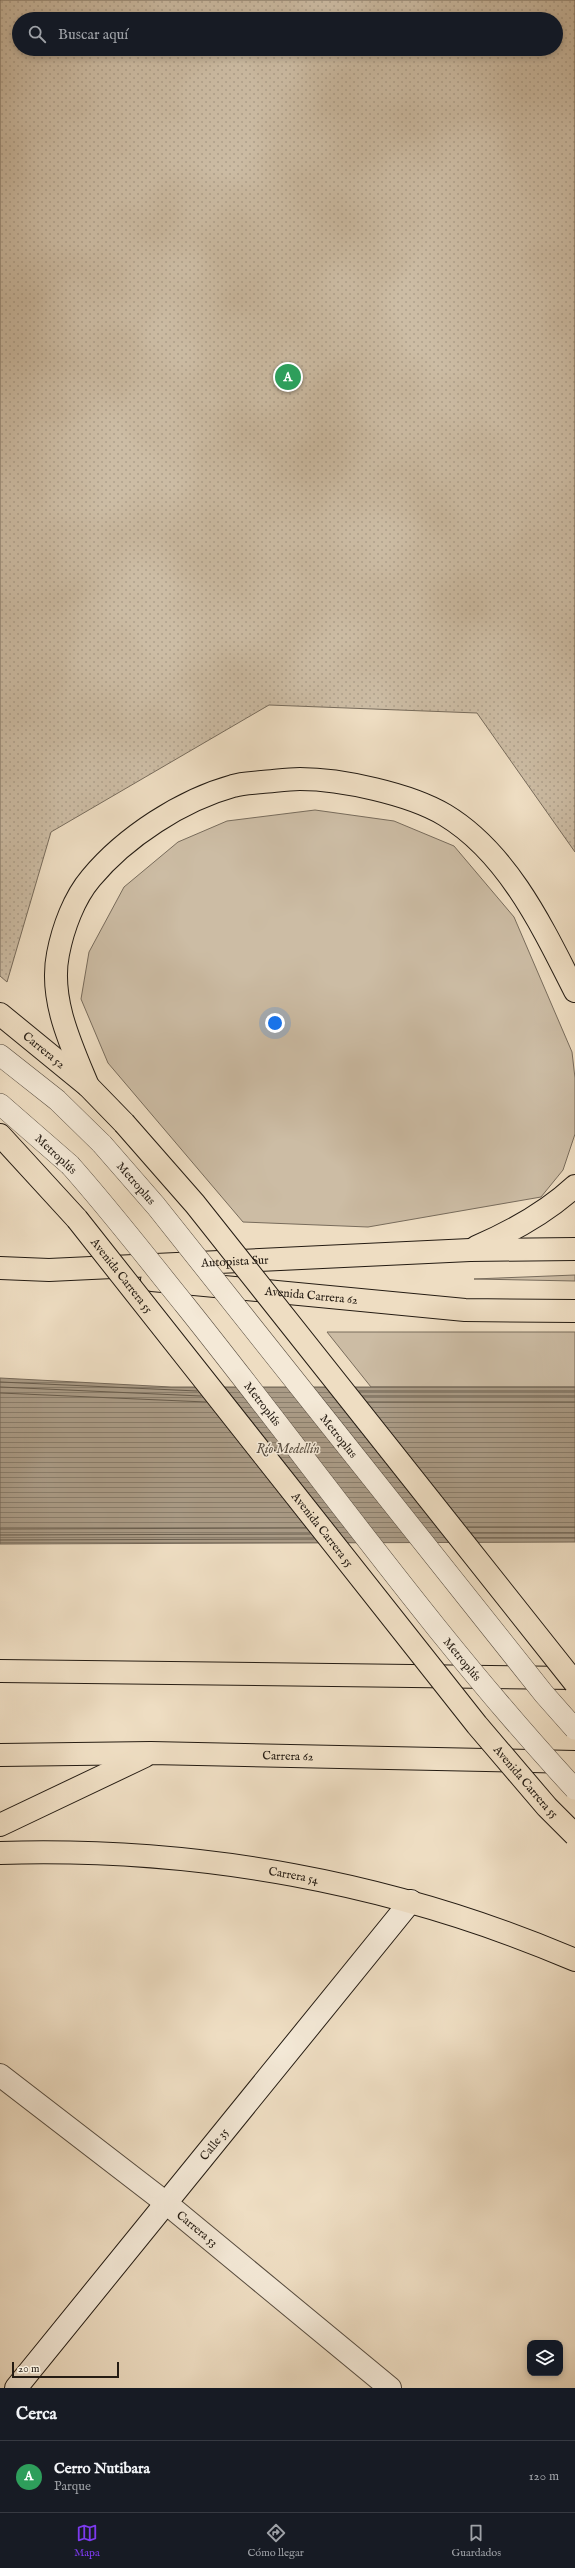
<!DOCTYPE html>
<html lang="es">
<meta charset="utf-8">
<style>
:root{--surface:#171b24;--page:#242831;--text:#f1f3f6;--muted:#9ea1a6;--line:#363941;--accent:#7c3aed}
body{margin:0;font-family:"IM FELL English",serif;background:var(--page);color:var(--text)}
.controls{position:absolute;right:12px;bottom:12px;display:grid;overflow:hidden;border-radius:8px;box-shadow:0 2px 6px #0003}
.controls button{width:36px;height:36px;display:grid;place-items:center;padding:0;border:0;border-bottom:1px solid var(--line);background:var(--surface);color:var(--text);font:20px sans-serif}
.scale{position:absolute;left:12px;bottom:10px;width:107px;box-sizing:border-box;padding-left:4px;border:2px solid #251c13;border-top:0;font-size:11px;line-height:14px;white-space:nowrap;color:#251c13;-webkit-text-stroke:3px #f4e9d7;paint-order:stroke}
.you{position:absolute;left:275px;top:1023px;width:14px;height:14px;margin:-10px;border:3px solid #fff;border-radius:50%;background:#1a73e8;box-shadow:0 0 0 6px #1a73e833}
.badge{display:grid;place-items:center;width:26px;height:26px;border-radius:50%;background:var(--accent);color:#fff;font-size:13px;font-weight:700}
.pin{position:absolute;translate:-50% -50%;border:2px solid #fff;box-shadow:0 1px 4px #0006}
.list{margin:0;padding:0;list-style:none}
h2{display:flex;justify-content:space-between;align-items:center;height:52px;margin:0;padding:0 16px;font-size:17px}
h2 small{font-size:13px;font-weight:400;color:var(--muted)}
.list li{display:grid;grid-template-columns:26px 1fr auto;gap:12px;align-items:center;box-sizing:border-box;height:72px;padding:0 16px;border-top:1px solid var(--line)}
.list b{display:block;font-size:15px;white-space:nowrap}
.list p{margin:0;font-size:13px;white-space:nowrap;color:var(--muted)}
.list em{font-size:13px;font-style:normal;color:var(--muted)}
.icon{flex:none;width:22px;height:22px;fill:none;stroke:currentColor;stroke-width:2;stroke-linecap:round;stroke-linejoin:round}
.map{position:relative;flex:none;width:575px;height:2388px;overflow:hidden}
.search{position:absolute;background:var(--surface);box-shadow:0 2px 6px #0003;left:12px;right:12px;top:12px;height:44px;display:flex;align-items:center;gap:10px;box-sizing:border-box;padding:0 14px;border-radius:22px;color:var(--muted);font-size:15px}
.sheet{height:124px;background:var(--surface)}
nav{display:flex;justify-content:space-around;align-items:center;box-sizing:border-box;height:56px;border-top:1px solid var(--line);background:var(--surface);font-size:11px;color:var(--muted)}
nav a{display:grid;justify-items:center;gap:2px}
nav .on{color:var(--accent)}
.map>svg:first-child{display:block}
.grass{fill:#ccbca4;stroke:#786c5c}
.park{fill:url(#park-dots);stroke:#786c5c;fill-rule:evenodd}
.water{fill:url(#water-rules);stroke:#756858}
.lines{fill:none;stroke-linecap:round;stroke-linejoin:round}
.shore{stroke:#685c4c;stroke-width:1}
.lane-casing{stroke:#574c3f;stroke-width:22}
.street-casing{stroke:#574c3f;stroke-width:24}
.secondary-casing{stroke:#251c13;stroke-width:24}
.primary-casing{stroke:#251c13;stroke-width:24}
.highway-casing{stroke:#251c13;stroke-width:24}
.lane{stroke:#f4e9d7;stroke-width:21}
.street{stroke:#f4e9d7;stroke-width:22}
.secondary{stroke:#f4e9d7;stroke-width:22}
.primary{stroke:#eeddc2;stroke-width:22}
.highway{stroke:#eeddc2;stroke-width:22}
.lane-bridge-casing{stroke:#574c3f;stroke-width:22;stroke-linecap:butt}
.primary-bridge-casing{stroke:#251c13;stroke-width:24;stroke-linecap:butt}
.lane-bridge{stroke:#f4e9d7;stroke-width:21}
.primary-bridge{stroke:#eeddc2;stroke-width:22}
.labels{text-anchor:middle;stroke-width:3;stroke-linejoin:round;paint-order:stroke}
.street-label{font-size:12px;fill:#251c13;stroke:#f4e9d7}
.water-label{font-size:13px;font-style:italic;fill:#5a4f41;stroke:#f4e9d7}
</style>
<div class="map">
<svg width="575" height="2388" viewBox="0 0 575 2388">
<defs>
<pattern id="park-dots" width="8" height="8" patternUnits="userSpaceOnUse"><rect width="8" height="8" fill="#ccbca4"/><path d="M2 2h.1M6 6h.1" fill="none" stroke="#afa18c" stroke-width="1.8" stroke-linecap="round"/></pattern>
<pattern id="water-rules" width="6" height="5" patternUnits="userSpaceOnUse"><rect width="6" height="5" fill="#aa9b86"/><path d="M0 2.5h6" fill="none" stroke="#8a7e6c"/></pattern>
</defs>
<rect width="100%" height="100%" fill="#eeddc2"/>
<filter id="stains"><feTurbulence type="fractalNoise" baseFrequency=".005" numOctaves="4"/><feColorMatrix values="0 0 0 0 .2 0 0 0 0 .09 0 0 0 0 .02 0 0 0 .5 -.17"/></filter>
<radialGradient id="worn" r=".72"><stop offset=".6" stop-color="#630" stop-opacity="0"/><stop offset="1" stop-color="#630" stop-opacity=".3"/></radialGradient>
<g class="grass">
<path d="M315,810L394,821L454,846L514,917L572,1052L575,1078V1134L563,1170L541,1197L368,1227L243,1222L108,1063L81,999L89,952L124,887L178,842L227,821Z"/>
<path d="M575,1275V1281L474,1279Z"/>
<path d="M327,1332H575V1387H371Z"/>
</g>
<path class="park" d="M0,0H575V852L477,713L269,705L51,832L7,982L0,976ZM19,19H556V49H19Z"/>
<path class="water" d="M0,1378L171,1387H575V1542L0,1544Z"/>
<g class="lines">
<g class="shore">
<path d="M0,1382L197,1391"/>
<path d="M0,1387L201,1396"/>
<path d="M359,1391H575"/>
<path d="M0,1393L206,1402"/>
<path d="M362,1396H575"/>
<path d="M367,1402H575"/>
<path d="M467,1527H575"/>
<path d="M0,1529L306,1528"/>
<path d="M471,1533H575"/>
<path d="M0,1535L310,1534"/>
<path d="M475,1538H575"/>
<path d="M0,1540L314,1539"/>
</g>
<defs>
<g id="lane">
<path d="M0,1055L57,1100L102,1144"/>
<path d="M0,1104L70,1165"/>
</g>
<g id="street">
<path id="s1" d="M0,2075L166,2203L390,2388"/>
</g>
<g id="secondary">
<path id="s2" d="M16,2388L411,1901"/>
</g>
<g id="primary">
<path id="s3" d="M0,1014L88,1086L124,1123"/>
<path d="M0,1135L77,1219"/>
<path id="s4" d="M0,1853C197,1847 393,1882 575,1960"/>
</g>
<g id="highway">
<path d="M88,1086C71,1045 49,999 58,954C63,928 74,898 91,878C125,837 182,800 233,786C242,783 253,783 262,782C275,781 288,779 300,779C341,779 410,794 445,815C508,853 543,928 575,991"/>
<path d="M476,1247C513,1231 546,1213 575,1186"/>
<path id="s5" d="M0,1268L49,1270L470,1250L575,1249"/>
<path id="s6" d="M152,1280L465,1310L575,1311"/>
<path d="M0,1671L575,1678"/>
<path id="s7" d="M0,1755L151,1753L575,1762"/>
<path d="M0,1825L145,1756"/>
</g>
</defs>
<use href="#lane" class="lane-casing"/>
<use href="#street" class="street-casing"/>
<use href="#secondary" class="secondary-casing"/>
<use href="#primary" class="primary-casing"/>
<use href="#highway" class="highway-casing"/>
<use href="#lane" class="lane"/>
<use href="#street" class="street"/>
<use href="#secondary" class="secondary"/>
<use href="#primary" class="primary"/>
<use href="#highway" class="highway"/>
<defs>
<g id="lane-bridge">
<path id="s8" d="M102,1144L156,1206L544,1694L575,1729"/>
<path id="s9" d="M70,1165C110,1210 147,1258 185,1305C314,1466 434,1637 575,1789"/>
</g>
<g id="primary-bridge">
<path d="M124,1123L195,1204L575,1683"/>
<path id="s10" d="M77,1219L477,1725L547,1807L575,1835"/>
</g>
</defs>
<use href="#lane-bridge" class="lane-bridge-casing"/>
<use href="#primary-bridge" class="primary-bridge-casing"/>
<use href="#lane-bridge" class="lane-bridge"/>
<use href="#primary-bridge" class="primary-bridge"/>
</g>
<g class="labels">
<g class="street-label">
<text dy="4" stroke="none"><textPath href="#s3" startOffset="57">Carrera 52</textPath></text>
<text transform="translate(56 1154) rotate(43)" y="4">Metroplús</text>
<text dy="4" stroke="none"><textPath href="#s8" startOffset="52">Metroplus</textPath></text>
<text dy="4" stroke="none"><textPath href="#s5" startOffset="235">Autopista Sur</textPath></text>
<text dy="4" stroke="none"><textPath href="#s10" startOffset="72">Avenida Carrera 55</textPath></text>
<text dy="4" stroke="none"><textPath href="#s6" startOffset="160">Avenida Carrera 62</textPath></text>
<text dy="4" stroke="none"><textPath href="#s9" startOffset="307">Metroplús</textPath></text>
<text dy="4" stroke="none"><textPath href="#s8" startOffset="376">Metroplus</textPath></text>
<text dy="4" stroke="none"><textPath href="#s10" startOffset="396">Avenida Carrera 55</textPath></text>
<text dy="4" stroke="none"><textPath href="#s9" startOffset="631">Metroplús</textPath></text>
<text dy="4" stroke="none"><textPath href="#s7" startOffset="288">Carrera 62</textPath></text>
<text dy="4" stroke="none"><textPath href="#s10" startOffset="720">Avenida Carrera 55</textPath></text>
<text dy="4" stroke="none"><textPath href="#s4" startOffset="295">Carrera 54</textPath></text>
<text dy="4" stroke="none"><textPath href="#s2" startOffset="314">Calle 35</textPath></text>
<text dy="4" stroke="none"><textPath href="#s1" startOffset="250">Carrera 53</textPath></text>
</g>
<g class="water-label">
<text x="288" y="1453">Río Medellín</text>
</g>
</g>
<rect width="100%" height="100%" filter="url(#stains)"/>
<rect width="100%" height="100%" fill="url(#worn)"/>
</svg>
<div class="controls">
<button><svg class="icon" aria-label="layers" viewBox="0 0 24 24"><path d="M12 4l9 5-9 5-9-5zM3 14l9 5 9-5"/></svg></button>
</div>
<div class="scale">20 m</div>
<div class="you"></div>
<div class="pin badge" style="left:288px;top:377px;background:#2e9e5b">A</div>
<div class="search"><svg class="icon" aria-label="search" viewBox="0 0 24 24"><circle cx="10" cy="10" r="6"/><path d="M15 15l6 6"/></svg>Buscar aquí</div>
</div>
<section class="sheet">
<h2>Cerca<small></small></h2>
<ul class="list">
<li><span class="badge" style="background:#2e9e5b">A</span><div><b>Cerro Nutibara</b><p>Parque</p></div><em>120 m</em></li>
</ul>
</section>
<nav>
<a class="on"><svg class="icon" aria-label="map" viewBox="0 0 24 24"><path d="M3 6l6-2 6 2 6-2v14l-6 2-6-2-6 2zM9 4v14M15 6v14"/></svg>Mapa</a>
<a><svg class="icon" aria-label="directions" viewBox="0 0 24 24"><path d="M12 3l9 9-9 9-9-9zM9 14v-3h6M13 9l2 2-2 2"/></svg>Cómo llegar</a>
<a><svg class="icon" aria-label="saved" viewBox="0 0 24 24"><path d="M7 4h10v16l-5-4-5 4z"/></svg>Guardados</a>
</nav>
